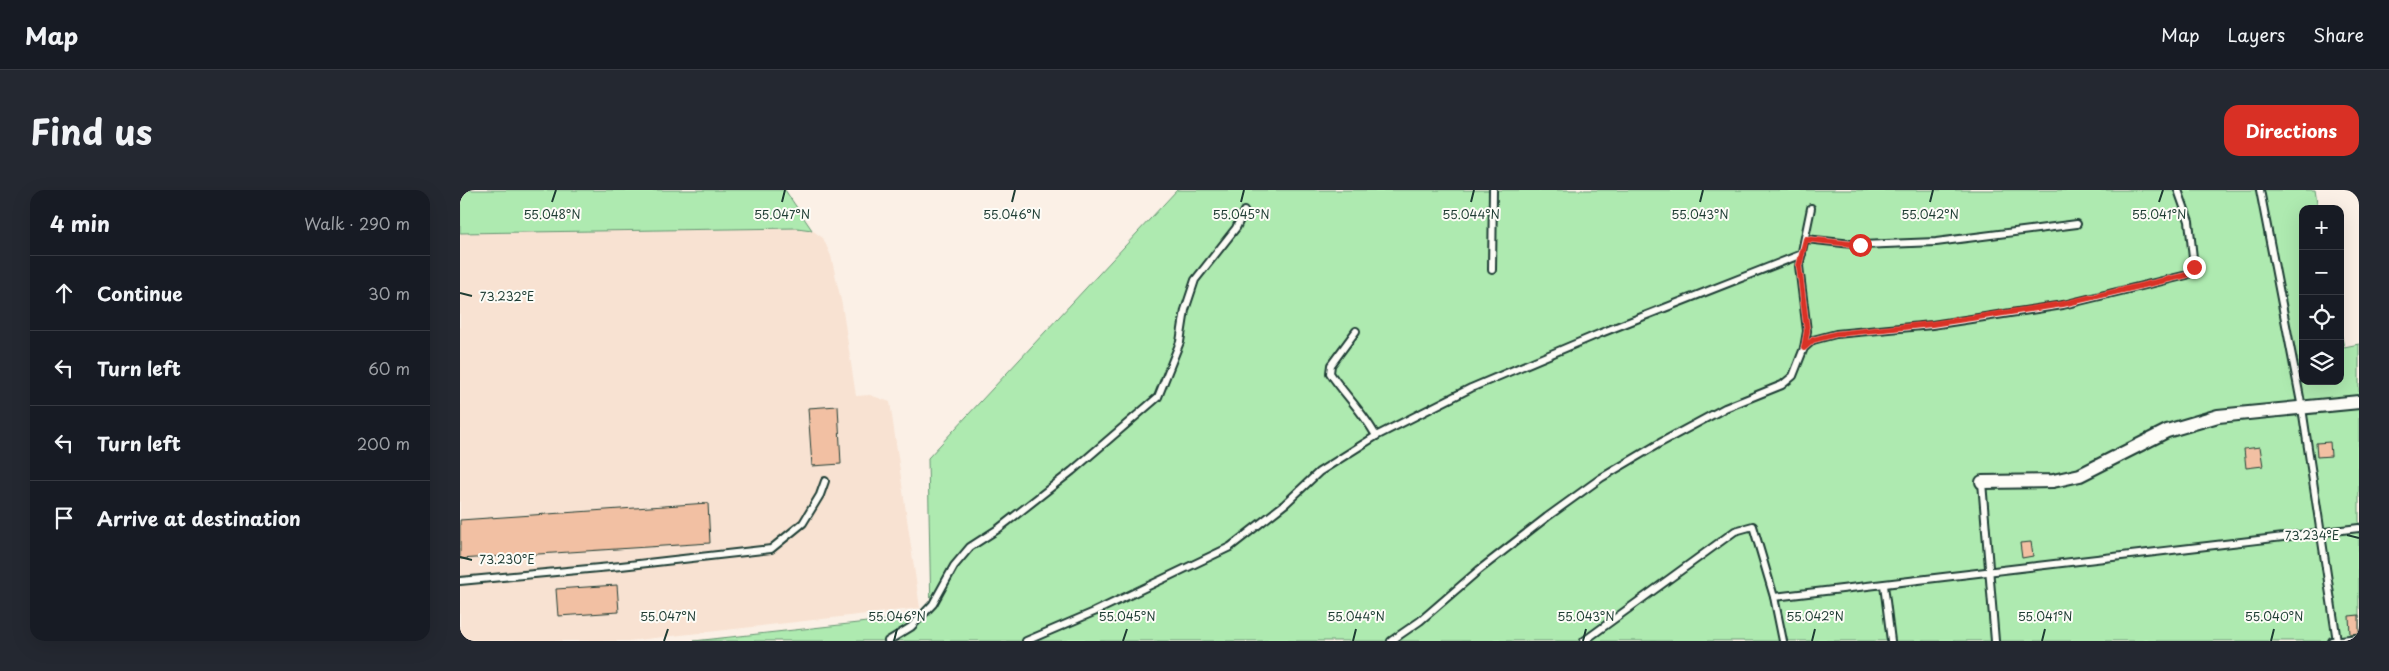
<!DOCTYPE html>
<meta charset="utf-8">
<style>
:root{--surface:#171b24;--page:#242831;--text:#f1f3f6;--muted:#9ea1a6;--line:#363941;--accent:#d93025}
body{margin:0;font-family:"Playpen Sans",sans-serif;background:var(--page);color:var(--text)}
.controls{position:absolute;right:15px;top:15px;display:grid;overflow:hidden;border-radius:10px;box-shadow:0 5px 20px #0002}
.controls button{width:45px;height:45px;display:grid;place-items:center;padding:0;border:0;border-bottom:1px solid var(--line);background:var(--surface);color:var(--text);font:25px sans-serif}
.stop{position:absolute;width:15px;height:15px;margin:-11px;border:4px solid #d93025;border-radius:50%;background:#fff}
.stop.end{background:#d93025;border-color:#fff;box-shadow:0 1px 5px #0008}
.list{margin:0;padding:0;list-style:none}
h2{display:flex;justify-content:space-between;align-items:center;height:65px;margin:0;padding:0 20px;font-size:21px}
h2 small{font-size:16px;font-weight:400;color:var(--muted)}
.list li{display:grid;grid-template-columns:32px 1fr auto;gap:15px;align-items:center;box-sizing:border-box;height:75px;padding:0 20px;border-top:1px solid var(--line)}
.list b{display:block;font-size:19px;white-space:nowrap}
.list em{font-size:16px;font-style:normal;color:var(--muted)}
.icon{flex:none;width:28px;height:28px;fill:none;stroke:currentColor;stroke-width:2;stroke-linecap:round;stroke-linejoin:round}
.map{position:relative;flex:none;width:1899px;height:451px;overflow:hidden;border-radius:15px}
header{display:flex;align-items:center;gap:30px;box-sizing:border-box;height:70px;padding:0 25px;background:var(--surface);border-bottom:1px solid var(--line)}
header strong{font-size:24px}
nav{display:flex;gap:28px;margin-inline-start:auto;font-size:18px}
.intro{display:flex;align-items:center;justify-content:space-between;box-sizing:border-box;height:120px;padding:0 30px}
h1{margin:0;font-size:35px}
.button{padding:12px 22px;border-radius:15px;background:var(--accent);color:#fff;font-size:18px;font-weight:700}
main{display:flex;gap:30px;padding:0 30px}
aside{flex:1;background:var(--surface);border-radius:15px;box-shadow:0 5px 20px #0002}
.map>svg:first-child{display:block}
.built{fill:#f8e2d2}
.green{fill:#aeeab0;stroke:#669472}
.building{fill:#f2c0a3;stroke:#1f3d34}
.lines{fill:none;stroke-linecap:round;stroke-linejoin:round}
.lane-casing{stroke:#1f3d34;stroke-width:10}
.street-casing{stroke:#1f3d34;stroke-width:16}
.lane{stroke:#fdfcf7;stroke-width:6}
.street{stroke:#fdfcf7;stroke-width:12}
.route{stroke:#d93025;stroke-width:6}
.ticks{fill:none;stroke:#1f3d34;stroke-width:2}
.ticks-label{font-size:12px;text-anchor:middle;fill:#1f3d34;stroke:#fdfcf7;stroke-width:4;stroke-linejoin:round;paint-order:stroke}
</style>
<header>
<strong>Map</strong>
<nav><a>Map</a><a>Layers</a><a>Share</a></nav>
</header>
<div class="intro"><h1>Find us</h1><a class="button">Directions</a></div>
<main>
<aside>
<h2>4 min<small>Walk · 290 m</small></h2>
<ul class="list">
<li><svg class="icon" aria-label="ahead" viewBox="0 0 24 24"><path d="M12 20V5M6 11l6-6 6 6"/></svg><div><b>Continue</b></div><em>30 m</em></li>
<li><svg class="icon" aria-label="left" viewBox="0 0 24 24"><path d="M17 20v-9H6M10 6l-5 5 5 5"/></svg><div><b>Turn left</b></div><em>60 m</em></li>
<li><svg class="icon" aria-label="left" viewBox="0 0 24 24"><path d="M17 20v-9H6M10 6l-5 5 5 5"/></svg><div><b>Turn left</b></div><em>200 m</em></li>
<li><svg class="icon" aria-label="arrive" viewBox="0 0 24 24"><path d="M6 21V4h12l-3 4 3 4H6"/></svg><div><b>Arrive at destination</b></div></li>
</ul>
</aside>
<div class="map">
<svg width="1899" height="451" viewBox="0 0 1899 451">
<rect width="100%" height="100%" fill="#fbf0e6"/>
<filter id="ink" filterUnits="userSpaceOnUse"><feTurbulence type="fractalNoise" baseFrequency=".02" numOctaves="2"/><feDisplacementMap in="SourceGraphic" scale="10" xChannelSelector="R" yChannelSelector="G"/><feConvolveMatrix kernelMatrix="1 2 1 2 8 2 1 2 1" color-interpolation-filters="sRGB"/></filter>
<g filter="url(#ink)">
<path class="built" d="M337,38L352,40L363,48L371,66L382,115L396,206L410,205L430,212L460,418L168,451H0V43Z"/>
<g class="green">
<path d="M0,0H325L352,40L337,38L0,43Z"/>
<path d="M717,0H1855L1858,19H1843V191H1880V138L1884,157L1899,154V451H234L471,425L468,268Z"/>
</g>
<g class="building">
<path d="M378,216L381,274L352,276L348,218Z"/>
<path d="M1870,252L1871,266L1857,267L1856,253Z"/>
<path d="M1800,257L1803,276L1786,278L1784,259Z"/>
<path d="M248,313L250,353L0,369V330Z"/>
<path d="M1571,352L1573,366L1562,368L1560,353Z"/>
<path d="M157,395L159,422L98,426L96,399Z"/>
<path d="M1899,425V443L1890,444L1889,426Z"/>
</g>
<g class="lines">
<defs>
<g id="lane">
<path d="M1800,0L1842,218L1877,451"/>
<path d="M1346,49L1401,55L1476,52L1617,34"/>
<path d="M1032,80L1033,0"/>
<path d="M896,141L871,175L870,183C884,204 904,223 916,246"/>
<path d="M1344,158L1347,141L1339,76L1351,18"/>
<path d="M1522,292L1535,451"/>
<path d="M0,391L161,376L311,359L343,333L360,305L365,291"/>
<path d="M1424,395L1431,451"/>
<path d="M1314,407L1899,338"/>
<path d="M428,451L451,437L473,414L494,376L510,357L538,339L612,281L698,207L720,152L725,120L735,90L776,38L784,21"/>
<path d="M566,451L634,422L770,357L825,314L859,282L916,246L1011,198L1141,143L1342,64"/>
<path d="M931,451L960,431L1019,380L1087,327L1141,288L1200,253L1265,218L1322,195L1333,186L1344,158L1353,150L1376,144L1472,135L1603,115L1727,85L1734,77L1729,31L1718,0"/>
<path d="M1124,451L1275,341L1293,336L1314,407L1323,451"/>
<path d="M1872,451L1899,448"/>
</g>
<path id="street" d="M1522,292L1593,291L1620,285L1707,241L1758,226L1899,212"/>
</defs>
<use href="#lane" class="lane-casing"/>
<use href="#street" class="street-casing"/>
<use href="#lane" class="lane"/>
<use href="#street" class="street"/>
</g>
</g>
<g class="lines" filter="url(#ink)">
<path class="route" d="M1400,55L1346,49L1339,76L1347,141L1344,158L1353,150L1376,144L1472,134L1603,114L1727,85L1734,77"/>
</g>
<path class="ticks" d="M92,12L96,0M322,12L325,0M552,12L555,0M781,12L784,0M1011,12L1014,0M1240,12L1243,0M1470,12L1473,0M1699,12L1703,0M0,103L12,106M1887,345L1899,348M0,367L12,370M204,451L208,439M434,451L437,439M663,451L667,439M893,451L896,439M1123,451L1126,439M1352,451L1355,439M1582,451L1585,439M1811,451L1814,439"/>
<g class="ticks-label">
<text x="92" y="29">55.048°N</text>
<text x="322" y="29">55.047°N</text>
<text x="552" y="29">55.046°N</text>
<text x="781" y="29">55.045°N</text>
<text x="1011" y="29">55.044°N</text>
<text x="1240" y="29">55.043°N</text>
<text x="1470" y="29">55.042°N</text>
<text x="1699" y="29">55.041°N</text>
<text x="47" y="111">73.232°E</text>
<text x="1852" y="350">73.234°E</text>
<text x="47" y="374">73.230°E</text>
<text x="208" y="431">55.047°N</text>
<text x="437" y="431">55.046°N</text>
<text x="667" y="431">55.045°N</text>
<text x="896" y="431">55.044°N</text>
<text x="1126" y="431">55.043°N</text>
<text x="1355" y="431">55.042°N</text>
<text x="1585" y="431">55.041°N</text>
<text x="1814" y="431">55.040°N</text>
</g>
</svg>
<div class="controls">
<button>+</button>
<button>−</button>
<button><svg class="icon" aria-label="locate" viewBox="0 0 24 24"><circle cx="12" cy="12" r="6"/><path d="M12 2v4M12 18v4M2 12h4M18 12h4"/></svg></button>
<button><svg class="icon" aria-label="layers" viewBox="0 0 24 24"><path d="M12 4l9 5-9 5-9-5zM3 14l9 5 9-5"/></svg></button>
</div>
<div class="stop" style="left:1400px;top:55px"></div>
<div class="stop end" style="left:1734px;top:77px"></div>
</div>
</main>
